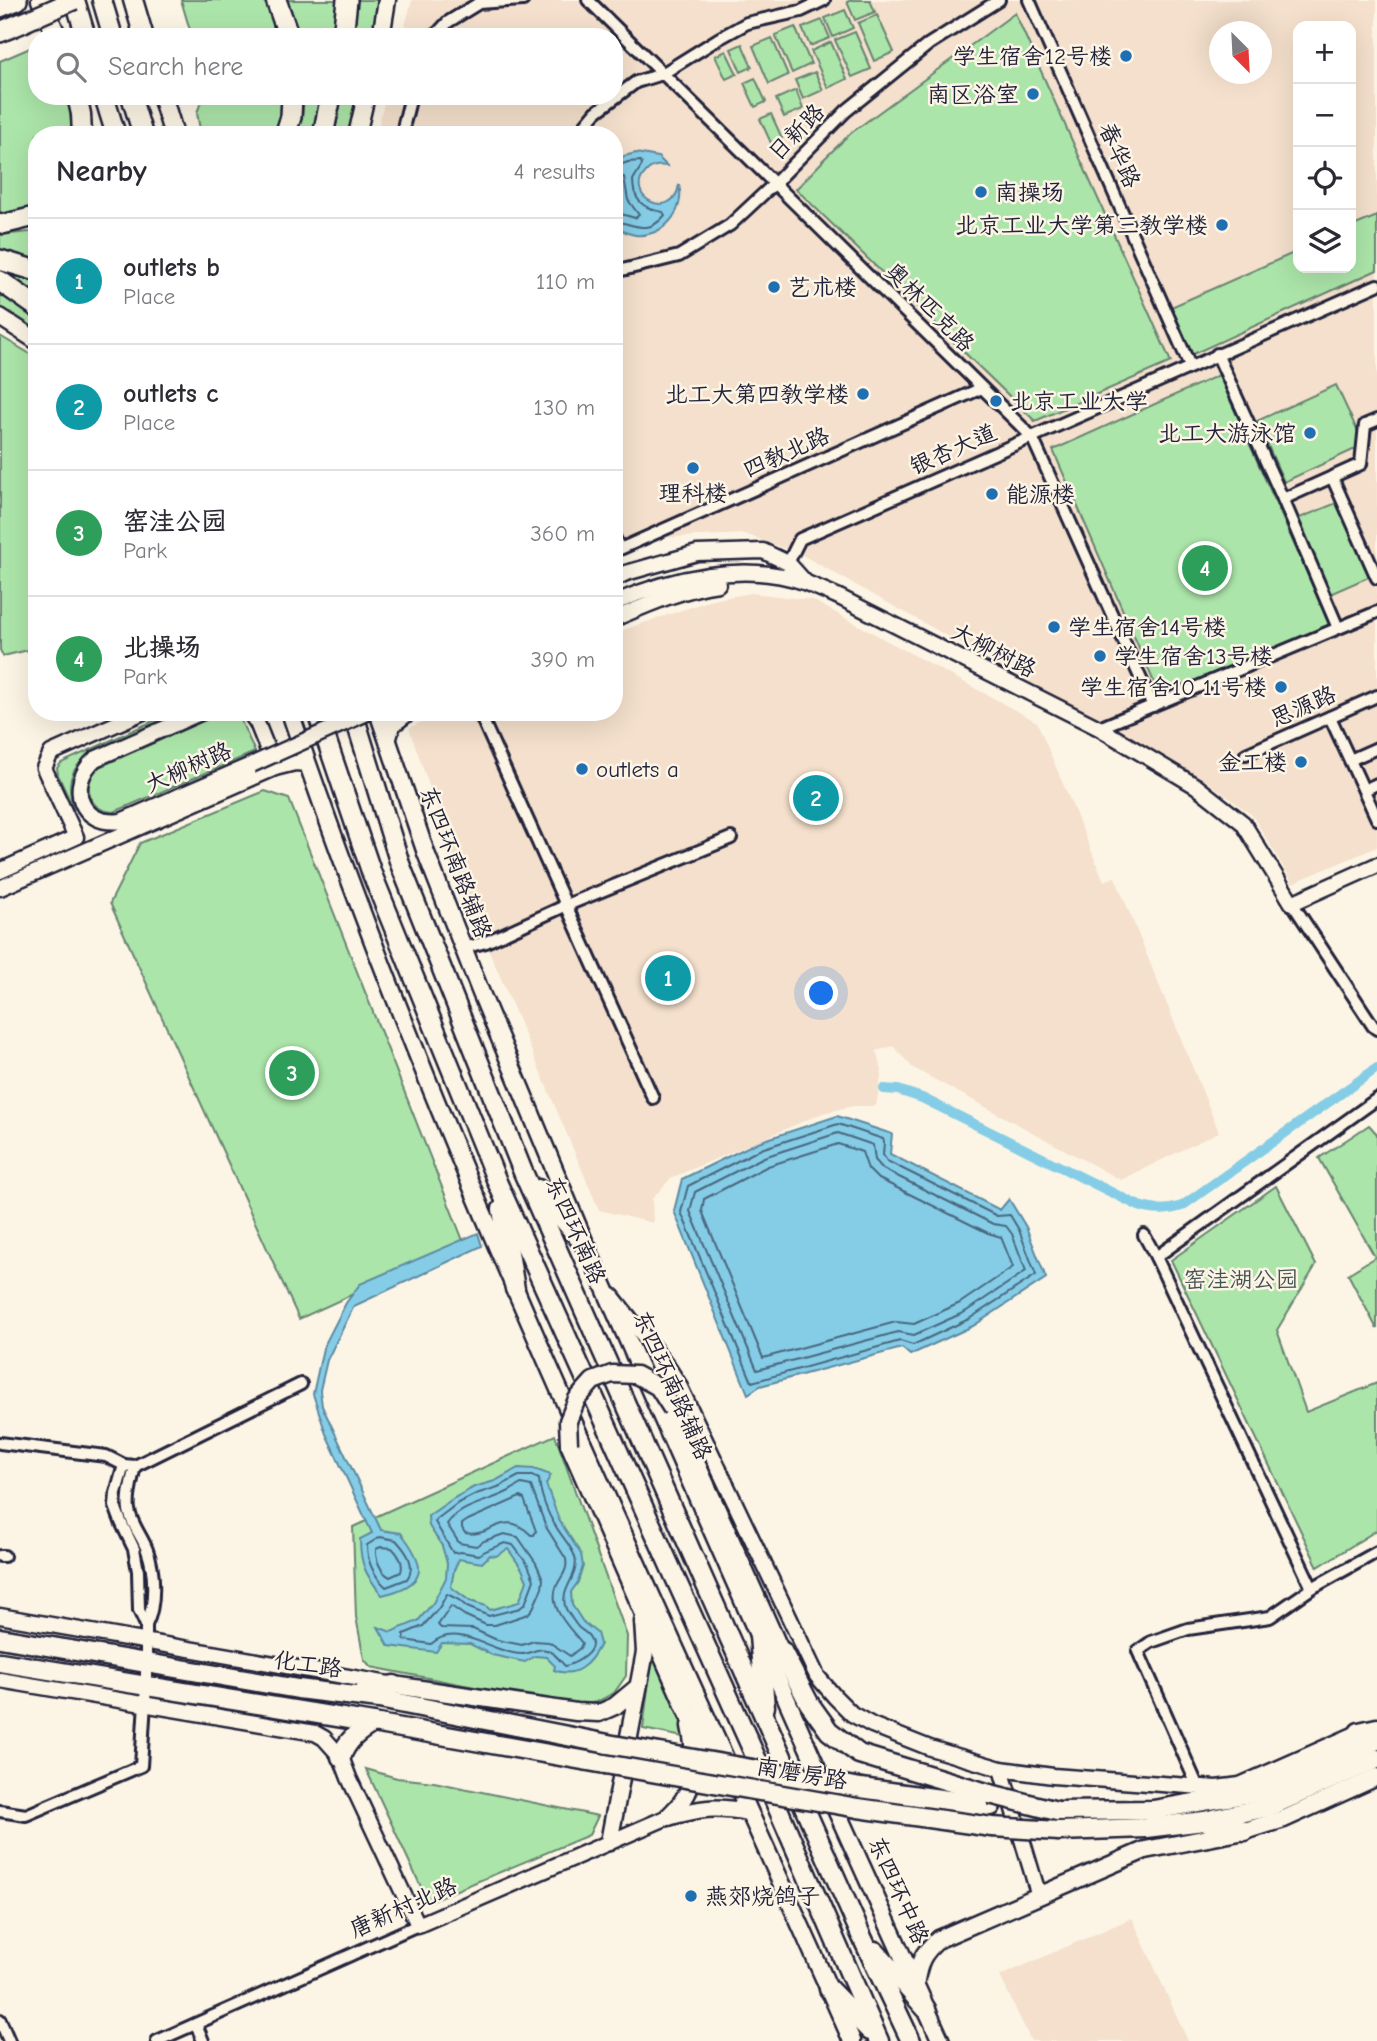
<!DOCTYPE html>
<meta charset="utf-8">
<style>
:root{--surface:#fff;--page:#f2f2f3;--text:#2b2b33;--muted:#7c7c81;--line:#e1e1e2;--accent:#d93025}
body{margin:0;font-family:"Comic Neue","LXGW WenKai TC",sans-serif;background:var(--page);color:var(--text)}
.controls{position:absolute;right:21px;top:21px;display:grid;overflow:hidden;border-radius:14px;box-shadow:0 7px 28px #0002}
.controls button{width:63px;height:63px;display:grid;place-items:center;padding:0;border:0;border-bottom:2px solid var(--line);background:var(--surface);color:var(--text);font:35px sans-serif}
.compass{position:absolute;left:1209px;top:21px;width:63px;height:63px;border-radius:50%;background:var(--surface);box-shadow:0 7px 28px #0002;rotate:156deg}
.you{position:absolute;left:822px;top:994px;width:24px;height:24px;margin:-18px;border:5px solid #fff;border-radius:50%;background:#1a73e8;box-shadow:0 0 0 10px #1a73e833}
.badge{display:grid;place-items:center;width:46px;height:46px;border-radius:50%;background:var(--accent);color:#fff;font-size:23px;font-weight:700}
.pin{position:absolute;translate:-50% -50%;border:4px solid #fff;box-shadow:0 2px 7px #0006}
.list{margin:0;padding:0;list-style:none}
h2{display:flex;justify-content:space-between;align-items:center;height:91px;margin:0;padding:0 28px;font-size:30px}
h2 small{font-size:23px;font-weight:400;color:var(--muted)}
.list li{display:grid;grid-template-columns:46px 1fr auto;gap:21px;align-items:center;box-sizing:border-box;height:126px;padding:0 28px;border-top:2px solid var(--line)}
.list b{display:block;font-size:26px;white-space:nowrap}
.list p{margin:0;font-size:23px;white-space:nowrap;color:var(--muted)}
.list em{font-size:23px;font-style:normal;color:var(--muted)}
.icon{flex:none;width:38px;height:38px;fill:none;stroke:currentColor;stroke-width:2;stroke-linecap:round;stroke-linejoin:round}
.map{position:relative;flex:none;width:1377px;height:2041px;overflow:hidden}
.search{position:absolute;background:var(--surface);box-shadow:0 7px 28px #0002;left:28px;top:28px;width:595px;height:77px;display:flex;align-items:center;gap:18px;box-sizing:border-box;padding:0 24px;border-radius:28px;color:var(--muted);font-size:26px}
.panel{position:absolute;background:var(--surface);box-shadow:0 7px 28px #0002;left:28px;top:126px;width:595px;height:595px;border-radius:28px}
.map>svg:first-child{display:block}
.built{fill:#f4e0cc;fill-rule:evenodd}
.green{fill:#ace5a9;stroke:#678472;stroke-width:2}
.water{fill:#85cde6;stroke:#5d89a2;stroke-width:2;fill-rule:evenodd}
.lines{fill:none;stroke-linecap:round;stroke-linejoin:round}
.shore{stroke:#4a667f;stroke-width:2}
.canal{stroke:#85cde6;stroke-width:10}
.minor-casing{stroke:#22223b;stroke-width:16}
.tertiary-casing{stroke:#22223b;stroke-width:19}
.secondary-casing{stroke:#22223b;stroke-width:21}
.primary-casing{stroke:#22223b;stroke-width:23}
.trunk-casing{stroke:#22223b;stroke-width:23}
.motorway-casing{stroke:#22223b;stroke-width:24}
.minor{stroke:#fcf5e5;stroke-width:10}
.tertiary{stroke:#fcf5e5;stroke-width:14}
.secondary{stroke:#fcf5e5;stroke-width:16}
.primary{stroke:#fcf5e5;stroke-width:18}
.trunk{stroke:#fcf5e5;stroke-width:18}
.motorway{stroke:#fcf5e5;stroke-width:19}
.tertiary-bridge-casing{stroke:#22223b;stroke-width:19;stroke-linecap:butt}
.secondary-bridge-casing{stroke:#22223b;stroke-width:21;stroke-linecap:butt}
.primary-bridge-casing{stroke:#22223b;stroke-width:23;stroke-linecap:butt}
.tertiary-bridge{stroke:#fcf5e5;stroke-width:14}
.secondary-bridge{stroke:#fcf5e5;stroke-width:16}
.primary-bridge{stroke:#fcf5e5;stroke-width:18}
.poi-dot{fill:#1f6fb2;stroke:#fcf5e5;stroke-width:2.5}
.labels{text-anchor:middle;stroke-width:5;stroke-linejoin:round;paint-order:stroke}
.poi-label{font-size:23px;fill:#22223b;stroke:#fcf5e5;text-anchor:start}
.street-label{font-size:23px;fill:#22223b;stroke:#fcf5e5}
.park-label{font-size:23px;fill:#445356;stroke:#fcf5e5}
</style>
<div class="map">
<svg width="1377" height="2041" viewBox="0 0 1377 2041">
<rect width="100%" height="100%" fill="#fcf5e5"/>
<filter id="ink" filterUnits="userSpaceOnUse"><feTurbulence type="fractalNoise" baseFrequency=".0143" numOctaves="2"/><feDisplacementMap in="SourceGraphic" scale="14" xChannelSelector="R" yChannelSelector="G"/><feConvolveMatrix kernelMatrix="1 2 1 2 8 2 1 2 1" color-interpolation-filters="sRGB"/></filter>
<g filter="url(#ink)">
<g class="built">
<path d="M412,0H1377V847L1293,883L1252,815L1205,780L802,555L745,534L656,538L614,558V135H376L386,96H614V37H402ZM1298,26H1351V268H1298ZM1220,32H1262V74H1220Z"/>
<path d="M751,593L812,600L1037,722L1104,881L1115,877L1219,1132L1121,1180L913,1068L893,1046L876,1051L882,1070L876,1106H853L823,1113L671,1178L652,1199L653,1223L599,1210L474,915L409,728L442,712H614V633L712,600Z"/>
<path d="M1132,1918L1188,2041H1031L1000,1976Z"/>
</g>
<g class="green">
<path d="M181,0H265L282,37H192Z"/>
<path d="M286,0H338V37H299Z"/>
<path d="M355,0H382L378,37H352Z"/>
<path d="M851,0H870L875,12L855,20L847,2Z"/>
<path d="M845,10L853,28L833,37L825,18Z"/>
<path d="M1015,13L1171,362L1035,421L796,189L822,162V161L851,133Z"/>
<path d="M877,15L894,52L874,61L858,23Z"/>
<path d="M822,20L830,38L810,46L802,28Z"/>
<path d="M795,27L811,64L792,73L775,35Z"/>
<path d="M855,32L871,69L852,77L835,40Z"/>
<path d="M772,38L788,75L769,84L753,46Z"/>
<path d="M831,42L847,79L828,88L811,51Z"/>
<path d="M742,44L752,67L741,72L731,49Z"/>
<path d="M37,45V96H69L72,135H37V207L25,213H0V61Z"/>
<path d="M726,51L737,74L726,79L715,56Z"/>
<path d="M815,72L823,90L803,99L795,80Z"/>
<path d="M755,78L766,102L755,107L744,83Z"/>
<path d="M796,90L803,109L784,117L776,99Z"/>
<path d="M203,96H286V118L302,119L304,96H326L317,135H201L197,113Z"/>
<path d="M342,96H363L353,135H334Z"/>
<path d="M771,114L782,138L771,143L760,119Z"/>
<path d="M1377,216V270L1191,355L1169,308L1298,251V268H1351V227Z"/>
<path d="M37,229V332L0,307V235L30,232Z"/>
<path d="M0,336L37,358V648L3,656L0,650Z"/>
<path d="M1219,375L1330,625L1160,696L1053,450Z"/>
<path d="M1336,385L1364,445L1284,482L1257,421Z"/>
<path d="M1339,502L1371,576L1330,594L1297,519Z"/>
<path d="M173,712H184L92,753C69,768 66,784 74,810L58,775L57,768L61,763Z"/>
<path d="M232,712L238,714L255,752L114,812C88,811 82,786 97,768L219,714Z"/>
<path d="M265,791L289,799L464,1243L299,1319L110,903L140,843Z"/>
<path d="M1369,1125L1377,1134V1329L1348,1274L1375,1257L1319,1158Z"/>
<path d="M1276,1186L1316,1265L1277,1330L1306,1412L1377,1383V1530L1318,1567L1171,1260Z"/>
<path d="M555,1435L627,1636L626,1676L614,1693L597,1702L573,1706L371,1667L364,1659L356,1617L353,1527Z"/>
<path d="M653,1647L680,1718L683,1737L643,1729Z"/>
<path d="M366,1769L397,1778L434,1782L598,1816L589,1835L428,1902Z"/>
</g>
<g class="water">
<path d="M636,153L658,157L667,166C659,165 652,165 646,172C622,196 673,223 679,185C686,212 662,238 635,235C627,234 621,230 614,226V162L624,156Z"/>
<path d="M837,1116L892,1134L890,1154L1000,1210L1009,1199L1026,1227L1046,1278L973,1326L910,1355L902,1348L760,1386L748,1394L674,1211L682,1179L758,1142Z"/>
<path d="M478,1233L482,1246L354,1306L327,1360L320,1390L322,1406L381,1530L401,1533C428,1567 427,1585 382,1595C366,1575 360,1565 360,1539L372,1533L326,1434L313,1394L323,1348L346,1303L360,1284Z"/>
<path d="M518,1468L534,1469L551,1475L546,1484L559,1520L581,1554L583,1566L578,1582L571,1592L572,1605L583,1622L597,1633L600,1644C591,1663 576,1679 554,1670L555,1666L546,1657L535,1656L525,1662L492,1655L470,1644L442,1643L436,1652L389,1646L378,1627L391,1632L418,1621L433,1603L446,1578L447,1563L442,1546L429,1526L428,1516L454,1498L474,1487L495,1481ZM508,1549L522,1569L527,1581L519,1602L490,1610L486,1606L470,1601L451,1587L454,1570L459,1559L482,1563L490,1555L496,1556Z"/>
</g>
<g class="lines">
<g class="shore">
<path d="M614,167L628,162L641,161L642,165L633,180C633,200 643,209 663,212L665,215C648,236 635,224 614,221"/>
<path d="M614,176L624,177L628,200L639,215L635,218L614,212"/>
<path d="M838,1124L883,1139L884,1142L883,1155L887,1161L997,1216L1010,1215L1019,1230L1036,1275L969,1319L913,1345L900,1341L752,1382L681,1212L688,1186L761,1149Z"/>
<path d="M838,1133L873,1145L875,1160L883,1169L993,1224L1006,1226L1012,1234L1026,1271L965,1312L914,1335L898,1332L757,1370L690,1211L695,1192L764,1157Z"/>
<path d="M838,1144L862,1152L868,1169L877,1178L988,1233L1001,1237L1013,1267L960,1303L914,1324L896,1322L763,1358L702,1211L704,1199L768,1166Z"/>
<path d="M519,1476H532L539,1479C540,1493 547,1513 555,1525C561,1536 571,1545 575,1557C580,1577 558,1589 566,1609C569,1614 574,1622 578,1627C582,1631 588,1633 590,1638C599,1652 574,1664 565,1666C561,1662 555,1653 549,1651C538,1646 531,1654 522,1654C493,1654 457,1620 431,1644L404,1640V1634L423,1626L439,1608L447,1594L459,1600L467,1607L489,1616L520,1608L525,1604L534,1580L528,1565L513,1545L505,1543C496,1547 487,1549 479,1555L461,1552L453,1553L435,1522L437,1519L458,1503L476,1494L498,1487Z"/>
<path d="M521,1484L531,1486L546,1527L566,1559C568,1571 562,1575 557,1585C547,1608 570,1628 582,1643L580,1648L570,1656L549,1642L534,1641L522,1645L497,1640L473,1629L441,1628L438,1625L451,1606L464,1615L486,1625H495L528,1614L533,1608L542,1588L543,1579L536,1563L518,1537L504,1534L484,1541L476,1546L459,1543L447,1524C459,1507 482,1503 501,1495C508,1492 515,1488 521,1484Z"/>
<path d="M520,1497L524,1499L536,1531L534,1535H531C503,1507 491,1539 465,1533L462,1528V1524L468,1520Z"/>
<path d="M380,1537L396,1540C406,1551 417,1565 407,1579L386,1587C373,1575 367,1562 367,1545Z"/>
<path d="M381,1547L392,1548C398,1554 404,1563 401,1572L390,1577C381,1573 375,1559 376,1549Z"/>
</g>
<path class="canal" d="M884,1089L898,1090L922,1098L1139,1206C1154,1211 1166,1211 1182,1206L1377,1068"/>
<defs>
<g id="minor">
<path d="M588,0L1032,437L1153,706"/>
<path d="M1029,0L1190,366"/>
<path d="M434,37L448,22L479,3L523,0"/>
<path d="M406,135L404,124L411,96"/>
<path d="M577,135L596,112L636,82L662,74L718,39L747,23L801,11L824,0"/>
<path d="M614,272L679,256L730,225L775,183L846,111L929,44L999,0"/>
<path d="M1217,354L1283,499L1338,628"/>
<path d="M1332,477L1377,578"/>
<path d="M1283,499L1361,464L1365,425L1377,420"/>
<path d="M614,537L620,549L982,388"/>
<path d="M788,563L800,539L1377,285"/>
<path d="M479,712L653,1098"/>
<path d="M1330,717L1377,819"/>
<path d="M1099,728L1377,612"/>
<path d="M1246,754L1377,696"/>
<path d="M1350,760L1377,748"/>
<path d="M1364,790L1377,784"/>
<path d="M1292,903L1373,1026L1377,1029"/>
<path d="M463,948L486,942L567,905L731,838"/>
<path d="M1144,1235L1156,1257L1312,1588"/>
<path d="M1156,1257L1377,1099"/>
<path d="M0,1443L106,1456L124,1465L135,1466L301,1384"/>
<path d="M135,1466C132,1480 127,1496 129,1510C131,1524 142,1536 147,1550C155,1571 156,1605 146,1625"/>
<path d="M0,1556H4"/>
<path d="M1198,1787L1138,1651L1151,1642L1188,1629L1270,1617L1312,1588L1377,1552"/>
<path d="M0,1811L26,1815L141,1766L146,1686V1625L139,1610L138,1571L134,1549L121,1522L115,1506L116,1493L124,1465"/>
<path d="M0,2020L9,2041"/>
<path d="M196,2024L203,2041"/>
<path d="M157,2041L418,1925"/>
</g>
<g id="tertiary">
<path d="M614,579L626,573L697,553L763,551L788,563L805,582"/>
<path d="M614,603C670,578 745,561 804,582C816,587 828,592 839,597L1099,728L1196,786L1243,823L1292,903L1377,865"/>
<path d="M614,619C647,605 682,589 718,584"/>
<path d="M202,712L95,759C66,785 80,827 121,821L251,765"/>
<path d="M249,712L257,723L275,768"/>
<path d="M388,741L393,725L410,712"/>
<path d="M0,871L76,837L44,768L51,753L143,712"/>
<path d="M0,888L275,768L295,763L307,764"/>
<path d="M612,1296L666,1364L678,1383L817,1676L835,1697L852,1714L872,1725L930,1748L1001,1769L1053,1776L1216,1788L1240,1785L1369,1728"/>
<path d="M0,1616L389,1684"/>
<path d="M0,1680L315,1733L324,1738L341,1757L349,1778L418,1925L668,1817"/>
<path d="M1001,1769L1039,1896"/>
</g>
<g id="secondary">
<path d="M381,37L387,0"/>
<path d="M357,135L366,96"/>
<path d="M0,317L37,341"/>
<path d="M290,712C444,1168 658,1601 852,2041"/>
<path d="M378,712L426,853L481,993L587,1248L813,1759L941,2041"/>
<path d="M672,1409L786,1663"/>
<path d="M569,1444L688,1714L716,1759"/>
<path d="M394,1685L576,1712L599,1713L615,1706L638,1687"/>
<path d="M668,1817C673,1812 679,1806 683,1800C698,1778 695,1750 690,1726"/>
<path d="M668,1817C701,1808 714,1806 748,1812"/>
<path d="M609,1842L645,1652L643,1621"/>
<path d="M915,1985C919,1963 921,1954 939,1939L1145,1850L1245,1831L1284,1819L1377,1777"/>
</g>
<g id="primary">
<path d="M0,1638L298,1689L379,1699L608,1744"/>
<path d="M782,1651L809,1703L829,1731L859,1754L990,1794"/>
<path d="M0,1662L373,1723L605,1764"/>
<path d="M363,1693L394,1685"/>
<path d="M1359,1732L1377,1728"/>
<path d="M341,1757C347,1740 358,1732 373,1723"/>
<path d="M861,1788L991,1806"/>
<path d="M858,1808L992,1827"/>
<path d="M1057,1811L1153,1810L1263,1791L1377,1740"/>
<path d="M1207,1822L1245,1831"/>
<path d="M1059,1831L1146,1828L1204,1821L1268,1807L1377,1759"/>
</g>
<g id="trunk">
<path d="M41,0L57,37"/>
<path d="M75,0L86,37"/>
<path d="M102,0L113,37"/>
<path d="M133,0L144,37"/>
<path d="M77,96L81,114L82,135"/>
<path d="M104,96L116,135"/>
<path d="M131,96L143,135"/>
<path d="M162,96L174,135"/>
<path d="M0,223L4,224L37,216"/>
<path d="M317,712L372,874L498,1184L753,1751L879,2041"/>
<path d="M353,712L400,864L523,1172L861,1935L911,2041"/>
<path d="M538,1189L587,1248"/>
<path d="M502,1209L515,1289"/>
<path d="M759,1636L765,1707"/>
<path d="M875,1951L926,2009"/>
<path d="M829,1989L870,2031"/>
</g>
<g id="motorway">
<path d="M276,0L289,37"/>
<path d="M0,7L17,0"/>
<path d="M0,32L24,22"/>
<path d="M343,37L347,0"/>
<path d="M285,135L291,117L292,96"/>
<path d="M323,135L331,96"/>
<path d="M0,260L37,271"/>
<path d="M0,281L37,307"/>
</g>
</defs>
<use href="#minor" class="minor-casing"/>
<use href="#tertiary" class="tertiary-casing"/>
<use href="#secondary" class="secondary-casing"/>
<use href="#primary" class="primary-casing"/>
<use href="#trunk" class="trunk-casing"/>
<use href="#motorway" class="motorway-casing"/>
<use href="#minor" class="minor"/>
<use href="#tertiary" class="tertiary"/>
<use href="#secondary" class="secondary"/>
<use href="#primary" class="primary"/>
<use href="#trunk" class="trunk"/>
<use href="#motorway" class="motorway"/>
<defs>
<path id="tertiary-bridge" d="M251,765L369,712"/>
<path id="secondary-bridge" d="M569,1444L568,1421L577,1399L593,1381L612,1374L636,1375L658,1387L672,1409"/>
<g id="primary-bridge">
<path d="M24,22L74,0"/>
<path d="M608,1744L861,1788"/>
<path d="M605,1764L858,1808"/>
<path d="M990,1794L1057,1811"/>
<path d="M992,1827L1059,1831"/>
</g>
</defs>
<use href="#tertiary-bridge" class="tertiary-bridge-casing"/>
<use href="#secondary-bridge" class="secondary-bridge-casing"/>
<use href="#primary-bridge" class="primary-bridge-casing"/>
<use href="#tertiary-bridge" class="tertiary-bridge"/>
<use href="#secondary-bridge" class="secondary-bridge"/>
<use href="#primary-bridge" class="primary-bridge"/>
</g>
</g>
<g class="poi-dot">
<circle cx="1126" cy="56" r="7"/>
<circle cx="1033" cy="94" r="7"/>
<circle cx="981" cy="192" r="7"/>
<circle cx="1222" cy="225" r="7"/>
<circle cx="774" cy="287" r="7"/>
<circle cx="863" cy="394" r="7"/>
<circle cx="996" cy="401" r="7"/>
<circle cx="1310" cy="433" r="7"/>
<circle cx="693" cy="468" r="7"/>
<circle cx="992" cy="494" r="7"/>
<circle cx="1054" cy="627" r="7"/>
<circle cx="1100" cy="656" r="7"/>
<circle cx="1281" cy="687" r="7"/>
<circle cx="1301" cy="762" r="7"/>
<circle cx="582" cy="769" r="7"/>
<circle cx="691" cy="1896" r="7"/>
</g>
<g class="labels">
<g class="poi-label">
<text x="1112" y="64" text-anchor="end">学生宿舍12号楼</text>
<text x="1019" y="102" text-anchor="end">南区浴室</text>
<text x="995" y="200">南操场</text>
<text x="1208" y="233" text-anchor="end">北京工业大学第三教学楼</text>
<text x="788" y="295">艺术楼</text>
<text x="849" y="402" text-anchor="end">北工大第四教学楼</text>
<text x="1010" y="409">北京工业大学</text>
<text x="1296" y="441" text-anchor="end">北工大游泳馆</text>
<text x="693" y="501" text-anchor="middle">理科楼</text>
<text x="1006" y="502">能源楼</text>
<text x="1068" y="635">学生宿舍14号楼</text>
<text x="1114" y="664">学生宿舍13号楼</text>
<text x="1267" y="695" text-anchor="end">学生宿舍10 11号楼</text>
<text x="1287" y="770" text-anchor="end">金工楼</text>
<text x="596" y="777">outlets a</text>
<text x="705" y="1904">燕郊烧鸽子</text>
</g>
<g class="street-label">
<text transform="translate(796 132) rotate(-46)" y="8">日新路</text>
<text transform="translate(1120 155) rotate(66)" y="8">春华路</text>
<text transform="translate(930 307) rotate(45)" y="8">奥林匹克路</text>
<text transform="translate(953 449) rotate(-24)" y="8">银杏大道</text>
<text transform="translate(786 452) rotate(-24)" y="8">四教北路</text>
<text transform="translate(994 650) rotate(27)" y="8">大柳树路</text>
<text transform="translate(1303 706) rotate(-24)" y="8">思源路</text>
<text transform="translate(188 767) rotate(-24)" y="8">大柳树路</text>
<text transform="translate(456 862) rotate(69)" y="8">东四环南路辅路</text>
<text transform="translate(576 1230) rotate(66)" y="8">东四环南路</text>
<text transform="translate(673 1385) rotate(66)" y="8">东四环南路辅路</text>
<text transform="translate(308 1664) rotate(8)" y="8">化工路</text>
<text transform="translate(802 1773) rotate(10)" y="8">南磨房路</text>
<text transform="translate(899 1890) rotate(66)" y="8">东四环中路</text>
<text transform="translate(403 1907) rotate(-24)" y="8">唐新村北路</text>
</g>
<g class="park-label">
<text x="1241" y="1287">窑洼湖公园</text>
</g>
</g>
</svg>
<div class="controls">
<button>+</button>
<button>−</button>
<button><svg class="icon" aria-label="locate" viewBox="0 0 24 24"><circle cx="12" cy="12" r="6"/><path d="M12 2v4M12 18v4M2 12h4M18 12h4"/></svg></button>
<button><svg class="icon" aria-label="layers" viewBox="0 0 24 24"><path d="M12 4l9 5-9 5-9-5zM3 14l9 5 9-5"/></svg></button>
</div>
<svg class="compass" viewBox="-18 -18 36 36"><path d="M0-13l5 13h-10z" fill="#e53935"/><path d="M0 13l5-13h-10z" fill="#7c7c81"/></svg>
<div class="you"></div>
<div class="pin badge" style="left:668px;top:978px;background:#0f9aa8">1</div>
<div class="pin badge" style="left:816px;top:798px;background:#0f9aa8">2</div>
<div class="pin badge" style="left:292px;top:1073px;background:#2e9e5b">3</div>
<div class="pin badge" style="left:1205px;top:568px;background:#2e9e5b">4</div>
<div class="search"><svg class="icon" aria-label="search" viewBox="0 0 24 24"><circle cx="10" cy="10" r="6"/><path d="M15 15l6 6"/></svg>Search here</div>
<section class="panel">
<h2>Nearby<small>4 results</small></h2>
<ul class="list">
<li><span class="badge" style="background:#0f9aa8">1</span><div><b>outlets b</b><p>Place</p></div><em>110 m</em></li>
<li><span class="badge" style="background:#0f9aa8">2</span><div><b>outlets c</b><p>Place</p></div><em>130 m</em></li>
<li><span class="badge" style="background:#2e9e5b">3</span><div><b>窑洼公园</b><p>Park</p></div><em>360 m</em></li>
<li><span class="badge" style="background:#2e9e5b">4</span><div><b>北操场</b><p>Park</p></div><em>390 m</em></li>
</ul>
</section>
</div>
